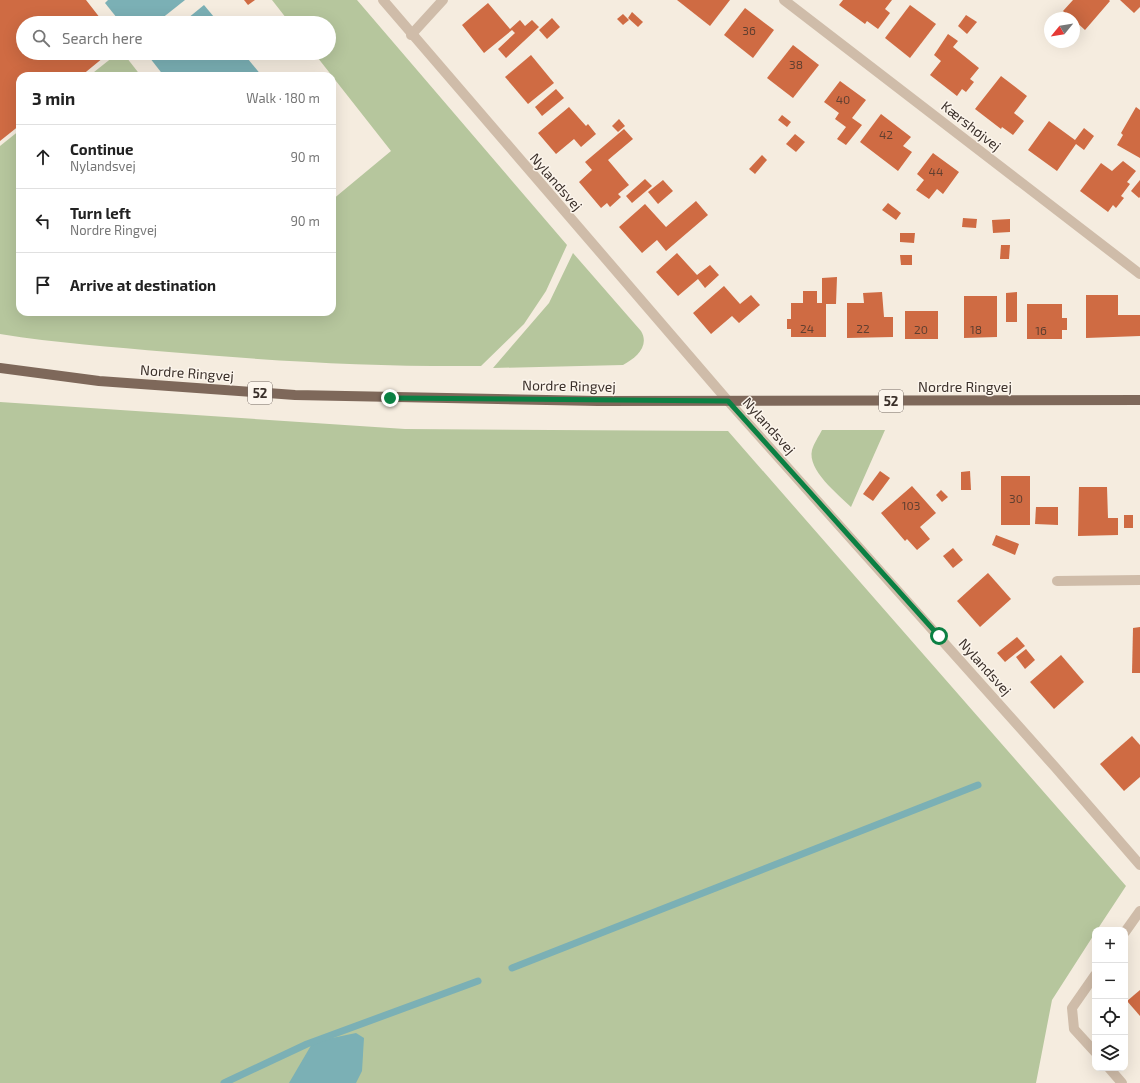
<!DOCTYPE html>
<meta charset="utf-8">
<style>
:root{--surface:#fff;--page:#f2f2f2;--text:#222;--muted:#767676;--line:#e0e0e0}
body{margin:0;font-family:"Exo 2",sans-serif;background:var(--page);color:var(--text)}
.controls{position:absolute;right:12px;bottom:12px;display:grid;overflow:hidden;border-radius:8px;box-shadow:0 4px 16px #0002}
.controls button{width:36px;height:36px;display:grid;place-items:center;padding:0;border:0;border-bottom:1px solid var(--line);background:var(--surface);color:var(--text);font:20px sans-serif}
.compass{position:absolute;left:1044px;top:12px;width:36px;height:36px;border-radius:50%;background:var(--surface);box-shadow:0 4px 16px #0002;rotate:240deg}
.stop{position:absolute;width:12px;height:12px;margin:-9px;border:3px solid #0b8043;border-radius:50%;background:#fff}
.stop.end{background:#0b8043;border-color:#fff;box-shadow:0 1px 4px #0008}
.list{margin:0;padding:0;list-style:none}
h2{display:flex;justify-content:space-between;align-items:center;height:52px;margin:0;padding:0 16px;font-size:17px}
h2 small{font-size:13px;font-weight:400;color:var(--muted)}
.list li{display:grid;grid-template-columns:26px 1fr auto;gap:12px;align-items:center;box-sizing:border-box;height:64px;padding:0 16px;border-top:1px solid var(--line)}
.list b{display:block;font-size:15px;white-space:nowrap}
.list p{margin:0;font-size:13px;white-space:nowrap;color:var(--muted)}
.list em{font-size:13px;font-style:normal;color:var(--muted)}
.icon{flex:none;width:22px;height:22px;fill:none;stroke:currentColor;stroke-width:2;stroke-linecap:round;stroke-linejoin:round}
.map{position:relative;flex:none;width:1140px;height:1083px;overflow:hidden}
.search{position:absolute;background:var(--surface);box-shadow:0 4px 16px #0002;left:16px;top:16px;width:320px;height:44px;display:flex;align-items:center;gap:10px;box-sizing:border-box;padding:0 14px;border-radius:22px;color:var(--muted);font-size:15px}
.panel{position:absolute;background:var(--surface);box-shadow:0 4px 16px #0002;left:16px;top:72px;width:320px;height:244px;border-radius:12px}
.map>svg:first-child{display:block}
.green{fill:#b6c69d}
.water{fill:#7bb0b5}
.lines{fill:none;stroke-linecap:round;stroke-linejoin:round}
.stream{stroke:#7bb0b5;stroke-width:7}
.building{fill:#cf6b43}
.minor{stroke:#cfbca9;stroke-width:10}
.tertiary{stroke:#cfbca9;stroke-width:10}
.primary{stroke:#7e685a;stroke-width:10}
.route{stroke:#0b8043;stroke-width:5}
.labels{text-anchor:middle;stroke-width:3;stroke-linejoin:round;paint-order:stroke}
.number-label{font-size:12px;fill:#603f30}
.shield{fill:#fcf5ec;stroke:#756b64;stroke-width:1}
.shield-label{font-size:13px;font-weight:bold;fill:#3b302a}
.street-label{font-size:14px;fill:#3b302a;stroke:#fcf5ec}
</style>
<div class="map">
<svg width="1140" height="1083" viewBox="0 0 1140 1083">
<rect width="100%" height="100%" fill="#f5ecdf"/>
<g class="green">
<path d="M272,0H357L567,245L546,291L524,324L481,366C377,367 272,361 169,352C112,347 56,343 0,334V146L20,130V312H332V200L391,151L314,53H329V23H290Z"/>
<path d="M118,53H123L141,76H89Z"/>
<path d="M573,253L641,331C650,346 636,358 623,365L493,368L549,303Z"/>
<path d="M0,402L405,429L728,431L1126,886L1097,930H1095V933L1052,1000L1036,1083H0Z"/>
<path d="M822,430H885L851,507C838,494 807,470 812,450C814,443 819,436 822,430Z"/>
</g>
<g class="water">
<path d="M108,0H185L156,23H121L105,3Z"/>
<path d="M204,5L219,23H182Z"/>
<path d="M146,53H243L262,76H164Z"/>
<path d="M356,1033L364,1038L362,1071L356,1083H289L313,1042Z"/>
</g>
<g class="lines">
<g class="stream">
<path d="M512,968L978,785"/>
<path d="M224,1083L307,1044L478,981"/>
</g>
</g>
<g class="building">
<path d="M0,0H86L104,23H23V53H109L81,76H20V125L0,141Z"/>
<path d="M244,0H255L248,5Z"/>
<path d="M677,0H730L710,26Z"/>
<path d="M843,0H892L885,9L890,13L878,29L867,21L865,24L839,5Z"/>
<path d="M1073,0H1109L1110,1L1085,30L1074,20V18H1071L1063,11Z"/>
<path d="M1120,0H1140V7L1134,13Z"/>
<path d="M488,3L510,29L520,20L525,26L532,20L539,27L506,58L498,49L515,33L512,30L484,53L462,25Z"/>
<path d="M910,5L936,24L910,58L885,38Z"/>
<path d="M745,8L774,30L753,58L724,35Z"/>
<path d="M632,12L643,22L638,27L628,18Z"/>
<path d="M623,14L629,20L623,25L617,19Z"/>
<path d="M966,15L977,22L967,34L958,26Z"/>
<path d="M552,18L560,27L547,39L539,30Z"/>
<path d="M948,34L958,41L953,47L979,68L970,79L974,82L966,92L962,89L957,96L930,75L941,61L934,55Z"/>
<path d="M793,45L819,65L793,98L767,78Z"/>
<path d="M531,55L554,83L528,104L505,77Z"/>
<path d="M1001,76L1027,96L1014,113L1024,121L1013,135L1002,127L1001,129L975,109Z"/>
<path d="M840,81L866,100L852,118L862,125L846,145L837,139L846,127L835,119L839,113L824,102Z"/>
<path d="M556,89L564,98L542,116L535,107Z"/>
<path d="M569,107L586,126L588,124L596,134L581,147L574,139L556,154L538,133Z"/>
<path d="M1136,107L1140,110V158L1117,145L1123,135L1121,133Z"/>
<path d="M881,114L911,137L903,146L912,152L898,171L860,142Z"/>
<path d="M782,115L791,122L787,127L778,120Z"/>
<path d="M619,119L625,126L618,132L612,126Z"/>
<path d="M1049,121L1075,140L1084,128L1094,136L1084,150L1076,144L1057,171L1028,150Z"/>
<path d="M624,129L633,139L608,160L629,185L618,194L621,197L610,207L607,203L601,208L579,182L592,170L585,162Z"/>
<path d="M795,134L805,142L796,152L786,144Z"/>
<path d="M933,153L959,172L943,194L937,189L929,199L916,190L924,180L917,174Z"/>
<path d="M762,155L767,160L755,174L749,169Z"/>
<path d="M1123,161L1136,171L1127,182L1130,184L1121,196L1124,198L1116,208L1113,205L1108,212L1080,191L1101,163L1112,171Z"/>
<path d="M645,179L652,186L632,203L626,196Z"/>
<path d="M663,180L673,191L658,204L648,192Z"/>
<path d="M1140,180V197L1139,198L1131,191Z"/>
<path d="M696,201L708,215L666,251L657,240L642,253L619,227L645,204L666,227Z"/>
<path d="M888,203L901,213L896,220L882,210Z"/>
<path d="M963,218L977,219L976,228L962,227Z"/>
<path d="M1010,219V232L993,233L992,220Z"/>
<path d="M900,233H915L914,243L900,242Z"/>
<path d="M1001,245H1010L1009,259H1000Z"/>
<path d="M677,253L697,275L710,265L719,275L705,288L698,279L678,296L656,272Z"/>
<path d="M900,255H912V265H901Z"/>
<path d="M837,277L836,304H826V337H791V329H787V319H791V303H803V291H817V303H822V278Z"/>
<path d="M724,286L740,304L751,295L760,305L739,323L732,316L711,334L693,313Z"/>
<path d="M882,292L884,317H893V337L847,338V303H864L863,293Z"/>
<path d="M1017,292V322H1006V293Z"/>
<path d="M1086,295H1118V315H1140V336L1086,338Z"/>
<path d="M964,296H997V337L964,338Z"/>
<path d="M1027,304H1062V318H1067V330H1062V339H1027Z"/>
<rect x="905" y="311" width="33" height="28"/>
<path d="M880,471L890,478L873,501L863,494Z"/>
<path d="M970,471L971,490H961V472Z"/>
<rect x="1001" y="476" width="29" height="49"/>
<path d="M912,486L936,513L920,527L930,539L917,550L907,539L905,541L881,513Z"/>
<path d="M1079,487H1107L1108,518H1118V535L1078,536Z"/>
<path d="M941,490L948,497L942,502L936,495Z"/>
<path d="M1036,507H1058V525L1035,524Z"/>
<rect x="1124" y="515" width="9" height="13"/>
<path d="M996,535L1019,544L1015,555L992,545Z"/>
<path d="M953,548L963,560L953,568L943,556Z"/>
<path d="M988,573L1011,599L980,627L957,601Z"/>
<path d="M1140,627V673H1132L1133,628Z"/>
<path d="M1017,637L1025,646L1005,662L997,653Z"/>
<path d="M1026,649L1035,660L1025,669L1016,657Z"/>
<path d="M1061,655L1084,682L1054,709L1030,682Z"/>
<path d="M1132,736L1140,745V777L1124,791L1100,764Z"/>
<path d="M1140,990V1016L1127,1001Z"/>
</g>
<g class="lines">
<g class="minor">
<path d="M383,0L728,401"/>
<path d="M784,0L1140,274"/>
<path d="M411,35L443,0"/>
<path d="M1057,581L1140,580"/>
<path d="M1125,932L1140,911"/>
<path d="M1095,975L1072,1008L1074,1029L1095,1052"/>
<path d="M1109,1068L1122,1083"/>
</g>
<path class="tertiary" d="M728,401L1055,767L1140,865"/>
<path class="primary" d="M0,368L99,381L295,395L598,401L1140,400"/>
</g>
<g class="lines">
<path class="route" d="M390,398L728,401L939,636"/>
</g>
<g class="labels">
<g class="number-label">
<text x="749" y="35">36</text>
<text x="796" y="69">38</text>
<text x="843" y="104">40</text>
<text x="886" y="139">42</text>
<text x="936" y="176">44</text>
<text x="807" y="333">24</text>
<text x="863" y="333">22</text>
<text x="921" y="334">20</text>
<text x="976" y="334">18</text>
<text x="1041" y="335">16</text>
<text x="1016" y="503">30</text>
<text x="911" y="510">103</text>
</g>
<g class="shield">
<rect x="248" y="382" width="24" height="22" rx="3"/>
<rect x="879" y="390" width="24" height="22" rx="3"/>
</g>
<g class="shield-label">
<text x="260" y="398">52</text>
<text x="891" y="406">52</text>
</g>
<g class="street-label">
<text transform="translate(971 126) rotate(38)" y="5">Kærshøjvej</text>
<text transform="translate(556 182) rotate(49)" y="5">Nylandsvej</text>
<text transform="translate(187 373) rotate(4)" y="5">Nordre Ringvej</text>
<text transform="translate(569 386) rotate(1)" y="5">Nordre Ringvej</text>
<text x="965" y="392">Nordre Ringvej</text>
<text transform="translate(769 426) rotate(48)" y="5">Nylandsvej</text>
<text transform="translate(985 667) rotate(48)" y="5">Nylandsvej</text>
</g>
</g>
</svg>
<div class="controls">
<button>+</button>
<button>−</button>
<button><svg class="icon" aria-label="locate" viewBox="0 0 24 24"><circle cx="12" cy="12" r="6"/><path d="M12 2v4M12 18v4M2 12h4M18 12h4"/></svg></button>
<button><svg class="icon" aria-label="layers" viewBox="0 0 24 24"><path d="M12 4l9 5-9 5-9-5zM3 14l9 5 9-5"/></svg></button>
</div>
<svg class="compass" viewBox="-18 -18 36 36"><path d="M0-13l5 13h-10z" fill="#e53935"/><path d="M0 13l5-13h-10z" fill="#767676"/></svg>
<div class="stop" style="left:939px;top:636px"></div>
<div class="stop end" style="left:390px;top:398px"></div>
<div class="search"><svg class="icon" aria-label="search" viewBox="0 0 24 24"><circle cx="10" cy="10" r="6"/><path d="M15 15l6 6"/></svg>Search here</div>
<section class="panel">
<h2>3 min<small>Walk · 180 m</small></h2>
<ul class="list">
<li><svg class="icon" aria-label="ahead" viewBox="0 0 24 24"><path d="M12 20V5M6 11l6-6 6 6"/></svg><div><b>Continue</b><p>Nylandsvej</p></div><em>90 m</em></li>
<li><svg class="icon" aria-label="left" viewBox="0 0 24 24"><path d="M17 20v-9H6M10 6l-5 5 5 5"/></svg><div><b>Turn left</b><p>Nordre Ringvej</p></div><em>90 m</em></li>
<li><svg class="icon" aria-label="arrive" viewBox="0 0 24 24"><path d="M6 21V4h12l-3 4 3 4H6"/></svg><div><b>Arrive at destination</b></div></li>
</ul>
</section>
</div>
